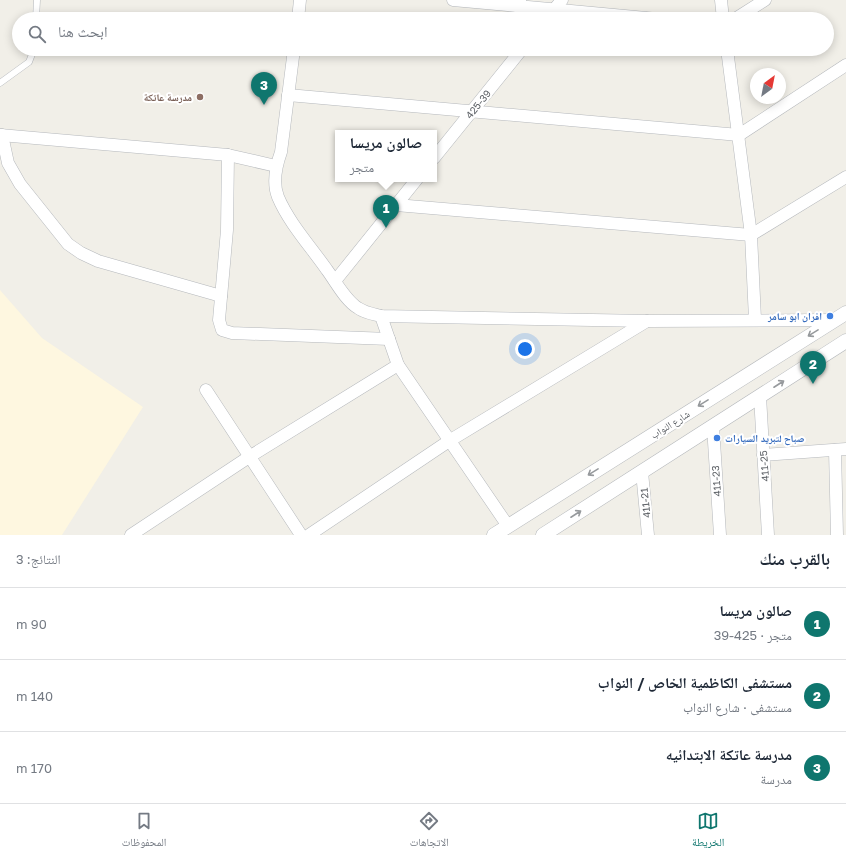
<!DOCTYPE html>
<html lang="ar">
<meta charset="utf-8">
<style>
:root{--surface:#fff;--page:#f2f2f3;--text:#1f2937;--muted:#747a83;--line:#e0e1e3;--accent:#0f766e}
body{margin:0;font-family:"Golos Text","Noto Naskh Arabic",sans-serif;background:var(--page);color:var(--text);direction:rtl}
.compass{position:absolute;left:750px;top:68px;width:36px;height:36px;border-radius:50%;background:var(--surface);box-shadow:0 2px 10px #0003;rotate:32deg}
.you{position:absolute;left:525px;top:349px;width:14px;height:14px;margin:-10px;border:3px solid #fff;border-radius:50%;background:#1a73e8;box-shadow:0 0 0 6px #1a73e833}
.badge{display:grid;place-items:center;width:26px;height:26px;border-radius:50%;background:var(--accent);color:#fff;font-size:13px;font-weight:700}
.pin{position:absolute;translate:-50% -33px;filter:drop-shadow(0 1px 2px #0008)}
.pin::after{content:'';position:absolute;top:21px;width:14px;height:12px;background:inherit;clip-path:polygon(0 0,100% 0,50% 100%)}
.popup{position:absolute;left:335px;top:130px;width:102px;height:52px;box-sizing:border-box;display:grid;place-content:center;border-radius:0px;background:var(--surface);filter:drop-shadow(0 1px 3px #0005);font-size:13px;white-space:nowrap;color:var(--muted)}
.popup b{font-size:15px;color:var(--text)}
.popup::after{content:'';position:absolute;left:50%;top:100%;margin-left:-8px;border:8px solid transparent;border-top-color:var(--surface)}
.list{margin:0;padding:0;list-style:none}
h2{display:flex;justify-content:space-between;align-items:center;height:52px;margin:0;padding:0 16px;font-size:17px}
h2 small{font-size:13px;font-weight:400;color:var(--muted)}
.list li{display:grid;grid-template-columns:26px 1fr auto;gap:12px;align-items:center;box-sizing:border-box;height:72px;padding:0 16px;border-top:1px solid var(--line)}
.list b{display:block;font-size:15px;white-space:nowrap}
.list p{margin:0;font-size:13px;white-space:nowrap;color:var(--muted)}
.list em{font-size:13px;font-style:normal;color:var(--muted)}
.icon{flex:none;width:22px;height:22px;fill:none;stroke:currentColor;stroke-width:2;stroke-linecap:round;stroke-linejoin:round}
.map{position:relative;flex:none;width:846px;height:535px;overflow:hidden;direction:ltr}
.search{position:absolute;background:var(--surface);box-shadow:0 2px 10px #0003;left:12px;right:12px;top:12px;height:44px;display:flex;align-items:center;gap:10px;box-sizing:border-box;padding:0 14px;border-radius:22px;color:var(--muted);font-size:15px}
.sheet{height:268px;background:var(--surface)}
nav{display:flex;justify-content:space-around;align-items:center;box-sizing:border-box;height:56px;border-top:1px solid var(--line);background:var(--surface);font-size:11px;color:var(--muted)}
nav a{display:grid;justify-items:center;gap:2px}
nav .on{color:var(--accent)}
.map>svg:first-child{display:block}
.commercial{fill:#fef7e0}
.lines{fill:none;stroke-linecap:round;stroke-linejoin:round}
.service-casing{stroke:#b5b8bc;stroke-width:7}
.minor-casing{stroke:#b5b8bc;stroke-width:13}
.tertiary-casing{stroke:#b5b8bc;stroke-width:15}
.service{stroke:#fff;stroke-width:6}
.minor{stroke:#fff;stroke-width:12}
.tertiary{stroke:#fff;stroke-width:14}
.oneway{stroke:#979a9d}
.education-dot{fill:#8d6e63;stroke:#fff;stroke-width:1.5}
.shop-dot{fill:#3f7fe0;stroke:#fff;stroke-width:1.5}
.labels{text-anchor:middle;stroke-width:4;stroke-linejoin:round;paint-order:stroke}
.education-label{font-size:10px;font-weight:bold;fill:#785e54;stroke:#fff;text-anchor:end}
.street-label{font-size:10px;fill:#5f6368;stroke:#fff}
.shop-label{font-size:10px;font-weight:bold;fill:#366cbe;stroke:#fff;text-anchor:end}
</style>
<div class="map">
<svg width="846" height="535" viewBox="0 0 846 535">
<rect width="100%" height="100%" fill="#f1efe8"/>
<path class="commercial" d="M0,290L42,338L143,407L62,535H0Z"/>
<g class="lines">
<defs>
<g id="service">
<path d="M36,19L37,0"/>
<path d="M0,83L29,62L34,49"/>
</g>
<g id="minor">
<path d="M453,0L657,19"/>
<path d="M520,0L521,19"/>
<path d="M721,0L723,19"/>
<path d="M298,19L300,0"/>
<path d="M546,19L562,0"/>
<path d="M735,19L765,0"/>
<path d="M294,49L281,152C276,166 272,182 278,197C289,223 311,247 327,270C336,282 345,300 358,308C365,313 373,314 381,316L648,321L835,320"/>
<path d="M727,49L751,235L755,319"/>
<path d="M288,95L739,135L846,65"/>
<path d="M0,135L228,155L276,166"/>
<path d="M2,135L8,163L20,184L68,244L81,253L98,261L221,296"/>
<path d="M228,155L227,230L219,320L222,330L232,333L389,339"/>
<path d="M434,158L522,49"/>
<path d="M396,205L751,235L846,177"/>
<path d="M335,281L417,179"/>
<path d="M381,316L398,365L508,526"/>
<path d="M206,390L301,535"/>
<path d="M760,396L768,535"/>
<path d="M713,426L720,535"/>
<path d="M835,450L837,535"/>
<path d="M763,455L846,449"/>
<path d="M642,472L648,535"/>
<path d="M131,535L249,457L398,365"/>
<path d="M309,535L449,441L647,321"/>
</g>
<g id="tertiary">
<path d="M494,535L846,313"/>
<path d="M543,535L846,341"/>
</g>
</defs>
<use href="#service" class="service-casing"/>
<use href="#minor" class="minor-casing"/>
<use href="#tertiary" class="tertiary-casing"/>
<use href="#service" class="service"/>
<use href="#minor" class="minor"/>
<use href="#tertiary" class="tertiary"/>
</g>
<defs><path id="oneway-shaft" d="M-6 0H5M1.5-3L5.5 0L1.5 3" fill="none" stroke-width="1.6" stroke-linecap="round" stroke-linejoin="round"/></defs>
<g class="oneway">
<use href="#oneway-shaft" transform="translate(813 333) rotate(148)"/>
<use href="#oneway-shaft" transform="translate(779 384) rotate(-33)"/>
<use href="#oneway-shaft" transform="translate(703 403) rotate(148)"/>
<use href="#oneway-shaft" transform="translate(593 472) rotate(148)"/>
<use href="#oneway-shaft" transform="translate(576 514) rotate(-33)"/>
</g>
<circle class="education-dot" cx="200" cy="97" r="4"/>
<g class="shop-dot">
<circle cx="830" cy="316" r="4"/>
<circle cx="717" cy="438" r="4"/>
</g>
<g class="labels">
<g class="education-label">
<text x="192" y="101">مدرسة عاتكة</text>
</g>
<g class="street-label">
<text transform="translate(478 104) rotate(-51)" y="4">425-39</text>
<text transform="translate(670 424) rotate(-32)" y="4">شارع النواب</text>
<text transform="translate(764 466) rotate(-94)" y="4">411-25</text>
<text transform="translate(716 481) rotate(-94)" y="4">411-23</text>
<text transform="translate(645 503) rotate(-96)" y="4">411-21</text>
</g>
<g class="shop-label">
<text x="822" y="320">افران ابو سامر</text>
<text x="725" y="442" text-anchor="start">صباح لتبريد السيارات</text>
</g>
</g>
</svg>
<svg class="compass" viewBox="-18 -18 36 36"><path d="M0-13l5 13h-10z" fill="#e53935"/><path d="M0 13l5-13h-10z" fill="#747a83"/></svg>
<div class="you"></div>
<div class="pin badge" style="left:386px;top:228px">1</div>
<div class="popup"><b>صالون مريسا</b>متجر</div>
<div class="pin badge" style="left:813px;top:384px">2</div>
<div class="pin badge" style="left:264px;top:105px">3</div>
<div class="search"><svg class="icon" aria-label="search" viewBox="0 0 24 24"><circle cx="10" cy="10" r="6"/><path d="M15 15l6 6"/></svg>ابحث هنا</div>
</div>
<section class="sheet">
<h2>بالقرب منك<small>النتائج: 3</small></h2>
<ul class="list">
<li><span class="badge">1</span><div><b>صالون مريسا</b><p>متجر · 425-39</p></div><em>90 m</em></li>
<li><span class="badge">2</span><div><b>مستشفى الكاظمية الخاص / النواب</b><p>مستشفى · شارع النواب</p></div><em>140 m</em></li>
<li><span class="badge">3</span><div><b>مدرسة عاتكة الابتدائيه</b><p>مدرسة</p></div><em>170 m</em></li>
</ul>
</section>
<nav>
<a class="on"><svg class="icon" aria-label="map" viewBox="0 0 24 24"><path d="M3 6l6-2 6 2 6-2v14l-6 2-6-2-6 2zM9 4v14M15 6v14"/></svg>الخريطة</a>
<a><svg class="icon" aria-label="directions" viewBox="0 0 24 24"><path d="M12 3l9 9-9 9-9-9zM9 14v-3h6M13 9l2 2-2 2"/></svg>الاتجاهات</a>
<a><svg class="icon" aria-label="saved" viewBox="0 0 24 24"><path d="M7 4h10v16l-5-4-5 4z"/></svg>المحفوظات</a>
</nav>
